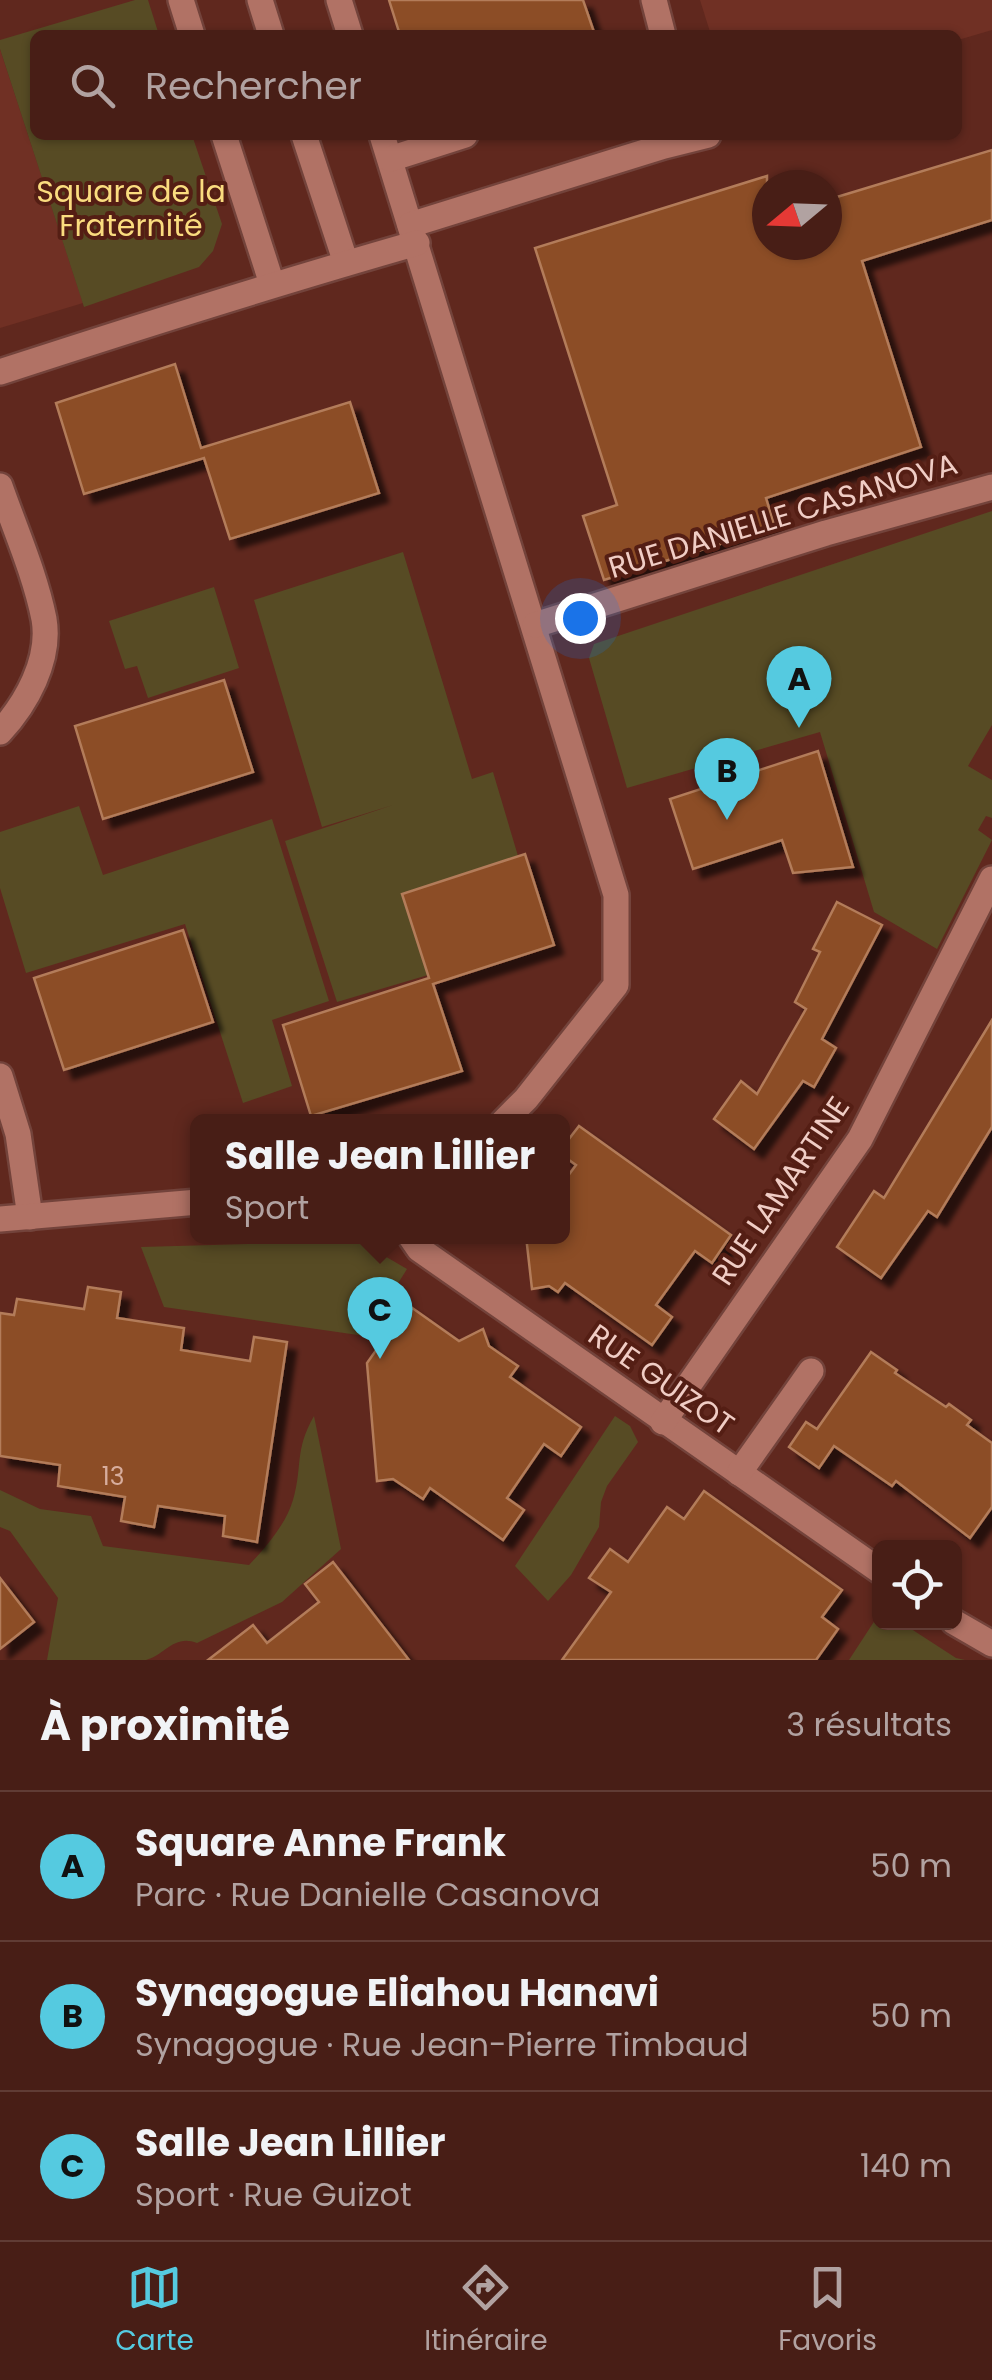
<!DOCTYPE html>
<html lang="fr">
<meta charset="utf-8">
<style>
:root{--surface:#481e16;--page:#522b23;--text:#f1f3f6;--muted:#b1a2a1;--line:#603c35;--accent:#55cae0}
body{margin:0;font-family:Poppins,sans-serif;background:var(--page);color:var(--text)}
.controls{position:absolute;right:30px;bottom:30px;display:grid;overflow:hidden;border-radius:15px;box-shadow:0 2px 8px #0004}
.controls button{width:90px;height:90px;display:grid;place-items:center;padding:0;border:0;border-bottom:2px solid var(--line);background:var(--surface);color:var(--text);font:50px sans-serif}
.compass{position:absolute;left:752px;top:170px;width:90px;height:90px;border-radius:50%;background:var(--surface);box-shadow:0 2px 8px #0004;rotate:251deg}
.you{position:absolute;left:580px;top:618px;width:35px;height:35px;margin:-25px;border:8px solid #fff;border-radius:50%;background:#1a73e8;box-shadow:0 0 0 15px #1a73e833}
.badge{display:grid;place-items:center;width:65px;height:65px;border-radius:50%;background:var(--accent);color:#111;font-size:32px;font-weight:700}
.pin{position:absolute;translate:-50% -82px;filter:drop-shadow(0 2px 5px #0008)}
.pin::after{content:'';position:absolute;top:52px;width:35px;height:30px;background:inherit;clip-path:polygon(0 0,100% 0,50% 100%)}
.popup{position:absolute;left:190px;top:1114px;width:380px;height:130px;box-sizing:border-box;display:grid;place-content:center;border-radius:15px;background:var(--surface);filter:drop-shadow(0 2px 8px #0005);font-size:32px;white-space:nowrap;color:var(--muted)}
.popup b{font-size:38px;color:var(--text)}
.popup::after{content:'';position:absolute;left:50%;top:100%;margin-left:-20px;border:20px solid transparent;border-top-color:var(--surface)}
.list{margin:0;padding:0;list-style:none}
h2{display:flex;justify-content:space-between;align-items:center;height:130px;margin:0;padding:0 40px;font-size:42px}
h2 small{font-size:32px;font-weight:400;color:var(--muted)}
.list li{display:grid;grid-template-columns:65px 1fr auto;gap:30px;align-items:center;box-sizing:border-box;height:150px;padding:0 40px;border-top:2px solid var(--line)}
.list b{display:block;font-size:38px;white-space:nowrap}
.list p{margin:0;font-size:32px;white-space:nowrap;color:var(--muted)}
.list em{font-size:32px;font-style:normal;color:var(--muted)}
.icon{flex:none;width:55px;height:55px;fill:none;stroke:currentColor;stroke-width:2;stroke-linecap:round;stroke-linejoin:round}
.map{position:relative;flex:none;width:992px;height:1660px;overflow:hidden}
.search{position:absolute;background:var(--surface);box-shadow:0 2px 8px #0004;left:30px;right:30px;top:30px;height:110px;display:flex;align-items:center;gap:25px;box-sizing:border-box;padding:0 35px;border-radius:15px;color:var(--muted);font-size:38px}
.sheet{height:580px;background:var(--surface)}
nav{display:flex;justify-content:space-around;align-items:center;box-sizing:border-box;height:140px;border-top:2px solid var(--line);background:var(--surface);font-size:28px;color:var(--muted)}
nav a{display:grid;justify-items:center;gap:5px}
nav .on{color:var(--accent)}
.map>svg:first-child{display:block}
.built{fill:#703024}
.green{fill:#574b24}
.building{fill:#8c4e25;stroke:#b37c5a;stroke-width:2.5;filter:url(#shadow)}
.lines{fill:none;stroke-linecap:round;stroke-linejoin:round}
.pedestrian-casing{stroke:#73433b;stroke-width:30}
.minor-casing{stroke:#73433b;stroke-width:30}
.pedestrian{stroke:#b17265;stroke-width:25}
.minor{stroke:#b17265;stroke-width:25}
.labels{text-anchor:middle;stroke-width:8;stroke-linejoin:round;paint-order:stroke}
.number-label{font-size:25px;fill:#d7ad9d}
.park-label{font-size:30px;fill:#fadc7f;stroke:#541e14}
.street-label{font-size:30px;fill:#f0cdc5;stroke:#541e14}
</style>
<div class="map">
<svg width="992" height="1660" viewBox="0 0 992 1660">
<defs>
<filter id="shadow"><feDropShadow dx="9" dy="9" stdDeviation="2.5" flood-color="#0009"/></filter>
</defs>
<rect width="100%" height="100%" fill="#60281e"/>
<g class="built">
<path d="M700,0H992V30L958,40L961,68L957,74V35H711Z"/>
<path d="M0,49L83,303L0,328Z"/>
</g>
<g class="green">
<path d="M135,0H148L159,35H35V135H192L222,224L213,251L199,267L84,307L0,49V40Z"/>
<path d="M992,511V725L968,766L992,780V818L986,816L978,830L992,840L937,949L874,912L820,732L627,788L589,658L594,644Z"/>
<path d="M403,552L472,779L493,772L518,856L402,894L428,975L337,1002L285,841L393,805L322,827L254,600Z"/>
<path d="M214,587L239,668L148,698L137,666L125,669L109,621Z"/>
<path d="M79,806L103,875L272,819L329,1001L272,1020L292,1086L243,1103L185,924L26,973L0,888V832Z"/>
<path d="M359,1241L407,1269L365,1336L164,1307L141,1247Z"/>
<path d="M314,1416L341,1549L282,1602L197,1643C174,1634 165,1655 146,1660C125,1660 71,1660 47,1660L58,1598L10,1531L0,1527V1490L40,1509L91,1516L103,1546L249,1565C266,1547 286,1524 293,1500C303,1465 294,1451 314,1416Z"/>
<path d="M615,1416L630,1426L638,1442L607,1486L601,1502L599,1527L571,1575L548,1601L515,1566Z"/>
<path d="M879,1614L880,1622L902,1623L956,1658L965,1660H849Z"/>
</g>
<g class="building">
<path d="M389,0H583L595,35H400Z"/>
<path d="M992,150V220L862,261L921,447L766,498L775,527L604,580L583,516L617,505L535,248L767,176V245H827V200Z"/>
<path d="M175,364L201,448L350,402L379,493L230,539L204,458L84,494L56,403Z"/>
<path d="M224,680L253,772L103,819L75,726Z"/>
<path d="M818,751L853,867L793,873L782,840L693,869L670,799Z"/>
<path d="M525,854L554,945L433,984L462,1071L311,1116L283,1025L429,978L402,894Z"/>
<path d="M837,902L882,925L822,1039L836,1048L814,1087L803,1081L754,1149L714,1119L741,1081L757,1094L806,1009L795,1002L820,952L813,949Z"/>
<path d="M183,930L213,1022L64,1070L34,978Z"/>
<path d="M992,1020V1127L937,1217L928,1211L881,1278L837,1247L874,1191L884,1198Z"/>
<path d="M579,1126L731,1235L712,1263L695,1251L656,1305L672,1317L652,1345L565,1283L558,1292L549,1286L532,1289L526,1236H562V1184L576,1165L562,1155V1148Z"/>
<path d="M88,1287L121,1292L117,1318L184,1328L181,1350L250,1361L254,1337L287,1342L257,1542L223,1536L225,1516L158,1506L154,1527L121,1521L125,1497L58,1486L60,1465L0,1456V1313L14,1315L17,1299L84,1309Z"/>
<path d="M408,1305L459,1341L483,1329L489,1346L518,1366L510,1377L581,1427L561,1456L544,1444L507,1498L524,1510L503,1540L430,1488L423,1499L393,1479L377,1481L367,1363Z"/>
<path d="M871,1352L897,1370L895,1373L946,1407L949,1404L971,1420L967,1425L992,1443V1507L970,1538L896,1481L892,1486L834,1446L819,1468L789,1447L806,1422L817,1429Z"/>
<path d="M704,1491L842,1590L822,1617L838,1629L816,1660H562L611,1592L589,1578L610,1549L628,1562L667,1507L684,1519Z"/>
<path d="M333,1562L409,1660H208L253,1625L267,1643L319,1602L305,1584Z"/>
<path d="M0,1578L34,1622L0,1649Z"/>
</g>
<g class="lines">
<defs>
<g id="pedestrian">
<path d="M260,0L271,35"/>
<path d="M304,135L346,263"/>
</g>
<g id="minor">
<path d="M181,0L192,35"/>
<path d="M339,0L350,35"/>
<path d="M654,0L663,35"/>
<path d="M224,135L272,284"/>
<path d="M382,135L616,895V985L526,1099L503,1122"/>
<path d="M390,159L465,135"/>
<path d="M410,225L664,146L708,135"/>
<path d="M0,372C138,327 277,283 417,243"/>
<path d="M0,486C15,529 35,574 44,619C51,660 26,704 0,732"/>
<path d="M535,625L826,533L992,487"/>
<path d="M0,1076L18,1134L30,1217"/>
<path d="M0,1219L198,1202"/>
<path d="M410,1236L419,1249L880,1571"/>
<path d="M663,1422L860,1139L992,879"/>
<path d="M739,1473L811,1371"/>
<path d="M954,1622L992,1644"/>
</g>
</defs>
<use href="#pedestrian" class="pedestrian-casing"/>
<use href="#minor" class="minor-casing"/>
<use href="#pedestrian" class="pedestrian"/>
<use href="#minor" class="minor"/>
</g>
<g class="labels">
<g class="number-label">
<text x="113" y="1485">13</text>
</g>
<g class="park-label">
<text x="131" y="202">Square de la<tspan x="131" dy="34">Fraternité</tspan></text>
</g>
<g class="street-label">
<text transform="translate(783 516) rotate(-17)" y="10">RUE DANIELLE CASANOVA</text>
<text transform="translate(781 1191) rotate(-56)" y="10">RUE LAMARTINE</text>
<text transform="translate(661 1380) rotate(35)" y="10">RUE GUIZOT</text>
</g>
</g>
</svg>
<div class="controls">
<button><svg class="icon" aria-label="locate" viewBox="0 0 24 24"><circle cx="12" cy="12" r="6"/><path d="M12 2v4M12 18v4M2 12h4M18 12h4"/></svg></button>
</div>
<svg class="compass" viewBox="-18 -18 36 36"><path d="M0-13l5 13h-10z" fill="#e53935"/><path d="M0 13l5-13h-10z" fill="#b1a2a1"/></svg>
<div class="you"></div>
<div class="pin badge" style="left:799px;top:728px">A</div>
<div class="pin badge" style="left:727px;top:820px">B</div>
<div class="pin badge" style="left:380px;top:1359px">C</div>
<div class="popup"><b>Salle Jean Lillier</b>Sport</div>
<div class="search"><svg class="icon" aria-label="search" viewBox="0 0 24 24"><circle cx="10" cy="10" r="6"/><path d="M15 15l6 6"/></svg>Rechercher</div>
</div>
<section class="sheet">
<h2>À proximité<small>3 résultats</small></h2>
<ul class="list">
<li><span class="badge">A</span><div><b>Square Anne Frank</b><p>Parc · Rue Danielle Casanova</p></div><em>50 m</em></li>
<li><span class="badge">B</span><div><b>Synagogue Eliahou Hanavi</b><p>Synagogue · Rue Jean-Pierre Timbaud</p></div><em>50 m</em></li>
<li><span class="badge">C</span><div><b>Salle Jean Lillier</b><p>Sport · Rue Guizot</p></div><em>140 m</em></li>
</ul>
</section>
<nav>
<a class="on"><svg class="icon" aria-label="map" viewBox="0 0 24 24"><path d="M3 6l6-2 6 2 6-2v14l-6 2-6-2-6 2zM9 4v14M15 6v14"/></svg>Carte</a>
<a><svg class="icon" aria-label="directions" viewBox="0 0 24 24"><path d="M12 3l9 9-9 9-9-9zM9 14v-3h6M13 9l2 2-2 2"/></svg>Itinéraire</a>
<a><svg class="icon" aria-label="saved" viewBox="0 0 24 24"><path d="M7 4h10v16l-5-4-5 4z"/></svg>Favoris</a>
</nav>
